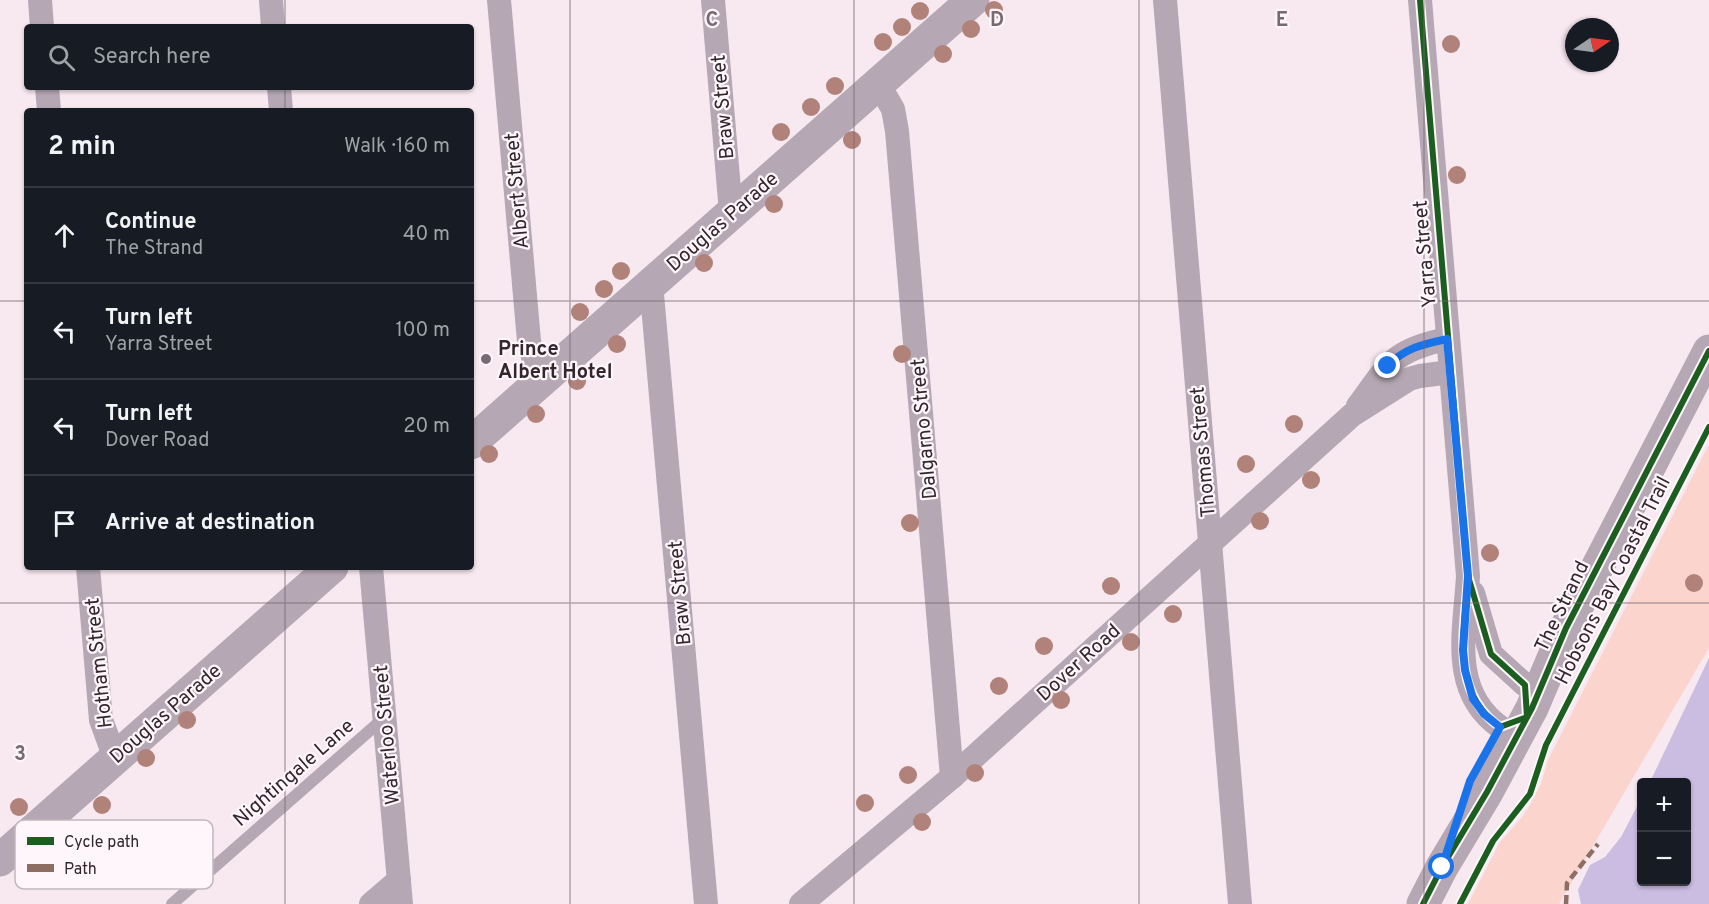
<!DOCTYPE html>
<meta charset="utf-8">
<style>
:root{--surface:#171b24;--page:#242831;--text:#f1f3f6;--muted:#9ea1a6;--line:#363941}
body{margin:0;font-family:Overpass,sans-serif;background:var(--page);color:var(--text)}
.controls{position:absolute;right:18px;bottom:18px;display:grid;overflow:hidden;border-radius:6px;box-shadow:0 2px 4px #0004}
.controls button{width:54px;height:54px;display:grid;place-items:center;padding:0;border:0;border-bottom:2px solid var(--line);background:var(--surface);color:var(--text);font:30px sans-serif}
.compass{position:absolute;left:1565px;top:18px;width:54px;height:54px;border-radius:50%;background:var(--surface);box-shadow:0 2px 4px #0004;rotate:77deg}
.stop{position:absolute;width:18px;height:18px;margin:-14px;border:4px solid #1a73e8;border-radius:50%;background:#fff}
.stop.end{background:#1a73e8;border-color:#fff;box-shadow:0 2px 6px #0008}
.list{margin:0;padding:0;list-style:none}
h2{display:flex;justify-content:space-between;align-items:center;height:78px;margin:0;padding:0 24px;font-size:26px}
h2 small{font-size:20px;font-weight:400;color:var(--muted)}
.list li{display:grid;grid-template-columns:39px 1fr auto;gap:18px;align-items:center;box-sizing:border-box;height:96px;padding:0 24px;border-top:2px solid var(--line)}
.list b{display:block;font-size:22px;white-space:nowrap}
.list p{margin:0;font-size:20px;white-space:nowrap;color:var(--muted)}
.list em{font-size:20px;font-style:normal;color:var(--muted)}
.icon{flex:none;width:33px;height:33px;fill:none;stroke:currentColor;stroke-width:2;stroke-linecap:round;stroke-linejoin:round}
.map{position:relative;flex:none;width:1709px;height:904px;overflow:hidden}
.search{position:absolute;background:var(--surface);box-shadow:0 2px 4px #0004;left:24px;top:24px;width:450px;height:66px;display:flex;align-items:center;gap:15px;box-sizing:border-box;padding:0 21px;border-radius:6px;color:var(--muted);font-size:22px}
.panel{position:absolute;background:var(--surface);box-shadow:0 2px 4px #0004;left:24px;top:108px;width:450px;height:462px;border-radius:6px}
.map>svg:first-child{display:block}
.green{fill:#fbd4ce}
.water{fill:#cbbce2}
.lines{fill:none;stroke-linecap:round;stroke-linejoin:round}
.lane{stroke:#b5a8b4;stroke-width:12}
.street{stroke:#b5a8b4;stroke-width:24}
.secondary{stroke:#b5a7b3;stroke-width:33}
.quiet{stroke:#8d6e63;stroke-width:4.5;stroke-dasharray:9 4.5;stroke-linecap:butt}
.cycleway-casing{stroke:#fef6fa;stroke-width:10}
.cycleway{stroke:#1b5e20;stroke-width:6}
.tree{fill:#b0827a}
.route{stroke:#1a73e8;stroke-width:8}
.grid{fill:none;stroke:#786a71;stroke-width:1.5;stroke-opacity:0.55}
.poi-dot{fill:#786a71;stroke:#fef6fa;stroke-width:2}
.labels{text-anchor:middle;stroke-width:4.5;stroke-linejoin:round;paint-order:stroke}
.street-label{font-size:20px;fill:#33262c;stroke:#fef6fa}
.poi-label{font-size:20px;font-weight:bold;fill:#33262c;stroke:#fef6fa;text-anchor:start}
.key{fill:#fef6fa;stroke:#c1b8bc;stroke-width:1.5}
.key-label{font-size:16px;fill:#33262c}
.grid-label{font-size:20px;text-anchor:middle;font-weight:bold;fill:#786a71;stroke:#fef6fa;stroke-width:4.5;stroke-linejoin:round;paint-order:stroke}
</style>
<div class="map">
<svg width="1709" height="904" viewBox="0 0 1709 904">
<rect width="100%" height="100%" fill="#f8e8f0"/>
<path class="green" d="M1709,444V648L1559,904H1468L1500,842L1523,816L1530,805L1541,784L1548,760Z"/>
<path class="water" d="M1709,658V904H1581L1578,890L1590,865L1605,857L1621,837L1641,799L1642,882H1686V782H1650Z"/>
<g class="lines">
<path class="lane" d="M172,904L384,718"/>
<g class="street">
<path d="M40,0L42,27"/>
<path d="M271,0L273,27"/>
<path d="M499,0L529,341L534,361L546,377"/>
<path d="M713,0L731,213"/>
<path d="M1165,0L1240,904"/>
<path d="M1420,0L1468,576C1465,630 1449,691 1500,727"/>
<path d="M879,85L893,109L897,131L952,777"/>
<path d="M47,87L49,111"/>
<path d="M279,87L281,111"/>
<path d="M651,283L706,904"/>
<path d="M1358,406C1389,364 1393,350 1447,339"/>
<path d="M88,567L101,720L115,758"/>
<path d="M371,567L401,904"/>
<path d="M1473,593L1491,654L1525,685"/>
<path d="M371,904L399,880"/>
<path d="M801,904L952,777L1352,415L1409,379L1420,376L1450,372"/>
</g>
<g class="secondary">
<path d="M471,443L973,0"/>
<path d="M0,860L332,567"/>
<path d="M1423,904L1442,867L1487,792L1532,708L1566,628L1709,351"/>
</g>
<path class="quiet" d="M1566,904L1567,883L1598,844"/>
<defs>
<g id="cycleway">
<path d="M1420,0L1468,576C1465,630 1449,691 1500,727L1527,717L1525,685L1491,654L1468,576"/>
<path d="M1423,904L1442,867L1487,792L1532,708L1566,628L1709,351"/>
<path d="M1460,904L1493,841L1530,794L1546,745L1709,427"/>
</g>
</defs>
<use href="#cycleway" class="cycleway-casing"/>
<use href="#cycleway" class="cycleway"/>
</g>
<g class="tree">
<circle cx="994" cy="10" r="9"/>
<circle cx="920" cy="11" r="9"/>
<circle cx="902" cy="27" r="9"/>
<circle cx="971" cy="29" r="9"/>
<circle cx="883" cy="42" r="9"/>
<circle cx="1451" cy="44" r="9"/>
<circle cx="943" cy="54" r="9"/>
<circle cx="835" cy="86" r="9"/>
<circle cx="811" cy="107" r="9"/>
<circle cx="781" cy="132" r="9"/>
<circle cx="852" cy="140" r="9"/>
<circle cx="1457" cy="175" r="9"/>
<circle cx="774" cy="204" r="9"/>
<circle cx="704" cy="263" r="9"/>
<circle cx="621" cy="271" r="9"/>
<circle cx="604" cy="289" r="9"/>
<circle cx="580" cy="312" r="9"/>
<circle cx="617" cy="344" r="9"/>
<circle cx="902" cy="354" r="9"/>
<circle cx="577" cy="381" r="9"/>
<circle cx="536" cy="414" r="9"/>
<circle cx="1294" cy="424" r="9"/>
<circle cx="489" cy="454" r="9"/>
<circle cx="1246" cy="464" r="9"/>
<circle cx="1311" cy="480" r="9"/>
<circle cx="1260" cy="521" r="9"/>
<circle cx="910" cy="523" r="9"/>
<circle cx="1490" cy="553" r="9"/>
<circle cx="1694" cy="583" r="9"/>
<circle cx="1111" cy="586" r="9"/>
<circle cx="1173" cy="614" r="9"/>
<circle cx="1131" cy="642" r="9"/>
<circle cx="1044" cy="646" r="9"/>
<circle cx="999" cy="686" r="9"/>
<circle cx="1061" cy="700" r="9"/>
<circle cx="187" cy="720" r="9"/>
<circle cx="146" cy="758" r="9"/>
<circle cx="975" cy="773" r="9"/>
<circle cx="908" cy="775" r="9"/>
<circle cx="865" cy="803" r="9"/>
<circle cx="102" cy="805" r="9"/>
<circle cx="19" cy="807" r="9"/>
<circle cx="922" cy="822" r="9"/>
</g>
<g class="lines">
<path class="route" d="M1388,366C1404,348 1424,344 1447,339L1468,576L1463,650L1465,670L1473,699L1484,714L1500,727L1470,781L1442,867"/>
</g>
<path class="grid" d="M285,0V27M570,0V904M854,0V904M1139,0V904M1424,0V904M285,87V111M0,301H27M471,301H1709M285,567V904M0,603H1709"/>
<circle class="poi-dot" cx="486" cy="359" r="6"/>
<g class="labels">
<g class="street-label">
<text transform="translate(722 107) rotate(-95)" y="7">Braw Street</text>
<text transform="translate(516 191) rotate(-95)" y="7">Albert Street</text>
<text transform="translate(722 221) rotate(-41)" y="7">Douglas Parade</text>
<text transform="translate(1424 254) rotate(-95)" y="7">Yarra Street</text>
<text transform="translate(923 429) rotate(-95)" y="7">Dalgarno Street</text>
<text transform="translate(1202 452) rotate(-95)" y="7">Thomas Street</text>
<text transform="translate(1612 580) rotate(-63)" y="7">Hobsons Bay Coastal Trail</text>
<text transform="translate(679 593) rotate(-95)" y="7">Braw Street</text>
<text transform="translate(1561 606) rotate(-64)" y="7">The Strand</text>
<text transform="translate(1078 662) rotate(-42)" y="7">Dover Road</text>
<text transform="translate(98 663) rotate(-96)" y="7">Hotham Street</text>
<text transform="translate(165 713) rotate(-41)" y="7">Douglas Parade</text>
<text transform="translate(386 735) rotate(-95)" y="7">Waterloo Street</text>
<text transform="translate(293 772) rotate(-41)" y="7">Nightingale Lane</text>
</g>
<g class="poi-label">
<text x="498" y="355">Prince<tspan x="498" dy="23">Albert Hotel</tspan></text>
</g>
</g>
<rect x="15" y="820" width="198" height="69" rx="9" class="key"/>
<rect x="27" y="837" width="27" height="8" fill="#1b5e20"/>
<rect x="27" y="864" width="27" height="8" fill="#8d6e63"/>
<g class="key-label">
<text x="64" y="847">Cycle path</text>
<text x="64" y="874">Path</text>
</g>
<g class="grid-label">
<text x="712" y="26">C</text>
<text x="997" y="26">D</text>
<text x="1282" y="26">E</text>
<text x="20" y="760">3</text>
</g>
</svg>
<div class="controls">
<button>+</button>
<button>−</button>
</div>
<svg class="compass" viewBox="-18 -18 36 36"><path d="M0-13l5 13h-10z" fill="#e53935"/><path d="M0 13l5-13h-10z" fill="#9ea1a6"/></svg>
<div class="stop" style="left:1442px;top:867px"></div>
<div class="stop end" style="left:1388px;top:366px"></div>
<div class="search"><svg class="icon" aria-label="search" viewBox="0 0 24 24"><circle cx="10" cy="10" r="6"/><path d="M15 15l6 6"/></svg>Search here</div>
<section class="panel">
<h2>2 min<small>Walk · 160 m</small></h2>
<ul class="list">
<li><svg class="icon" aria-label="ahead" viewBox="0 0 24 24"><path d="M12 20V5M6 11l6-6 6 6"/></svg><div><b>Continue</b><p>The Strand</p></div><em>40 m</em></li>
<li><svg class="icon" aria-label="left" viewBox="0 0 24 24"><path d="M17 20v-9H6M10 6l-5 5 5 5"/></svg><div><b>Turn left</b><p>Yarra Street</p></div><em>100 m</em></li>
<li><svg class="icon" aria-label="left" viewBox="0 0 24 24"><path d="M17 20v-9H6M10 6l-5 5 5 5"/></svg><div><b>Turn left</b><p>Dover Road</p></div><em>20 m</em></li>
<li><svg class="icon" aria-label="arrive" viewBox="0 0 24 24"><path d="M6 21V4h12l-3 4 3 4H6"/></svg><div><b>Arrive at destination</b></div></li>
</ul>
</section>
</div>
